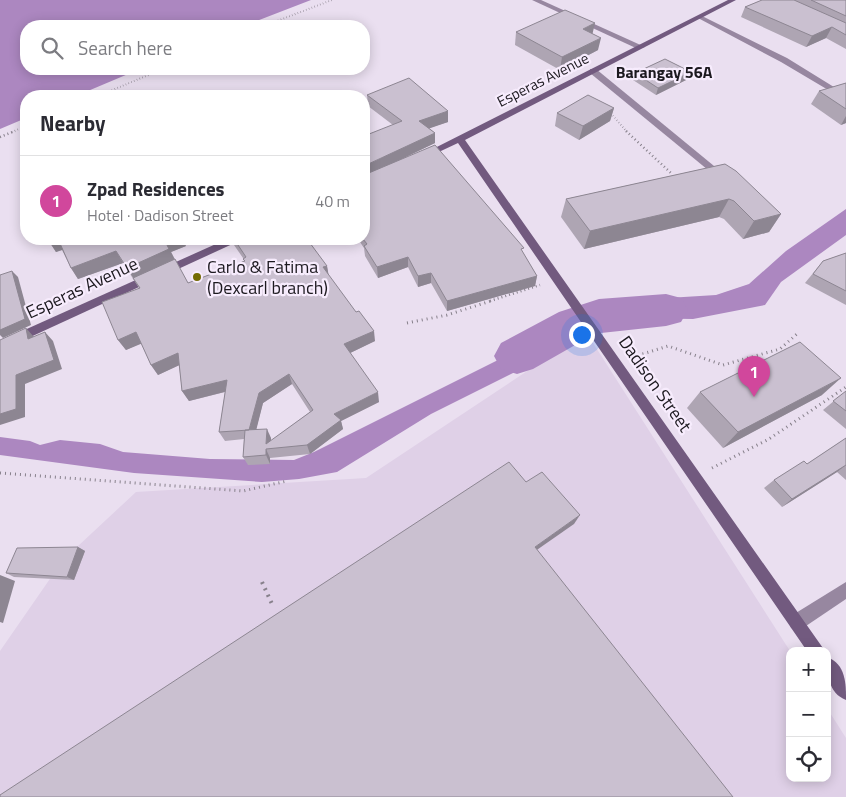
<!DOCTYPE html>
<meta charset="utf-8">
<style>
:root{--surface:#fff;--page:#f2f2f3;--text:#2b2b33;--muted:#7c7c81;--line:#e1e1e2;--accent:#7c3aed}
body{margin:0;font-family:"Titillium Web",sans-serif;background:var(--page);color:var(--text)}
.controls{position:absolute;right:15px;bottom:15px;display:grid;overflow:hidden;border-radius:10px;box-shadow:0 2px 12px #0003}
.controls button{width:45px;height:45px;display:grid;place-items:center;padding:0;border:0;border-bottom:1px solid var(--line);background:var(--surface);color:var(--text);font:25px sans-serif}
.you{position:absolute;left:581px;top:334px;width:18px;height:18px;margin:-12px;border:4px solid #fff;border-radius:50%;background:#1a73e8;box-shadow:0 0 0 8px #1a73e833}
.badge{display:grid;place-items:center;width:32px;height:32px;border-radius:50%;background:var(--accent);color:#fff;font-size:16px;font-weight:700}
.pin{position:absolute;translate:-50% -41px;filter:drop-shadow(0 1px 2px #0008)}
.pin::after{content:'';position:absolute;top:26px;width:18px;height:15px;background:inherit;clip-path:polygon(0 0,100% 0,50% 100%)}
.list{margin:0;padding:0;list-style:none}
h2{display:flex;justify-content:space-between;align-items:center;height:65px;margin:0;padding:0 20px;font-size:21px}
h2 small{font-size:16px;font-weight:400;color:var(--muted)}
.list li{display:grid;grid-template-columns:32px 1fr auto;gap:15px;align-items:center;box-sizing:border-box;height:90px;padding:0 20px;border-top:1px solid var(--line)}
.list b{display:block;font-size:19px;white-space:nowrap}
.list p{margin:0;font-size:16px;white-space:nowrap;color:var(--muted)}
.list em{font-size:16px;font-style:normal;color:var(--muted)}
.icon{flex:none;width:28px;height:28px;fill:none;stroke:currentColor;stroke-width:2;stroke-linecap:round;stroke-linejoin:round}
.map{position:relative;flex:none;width:846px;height:797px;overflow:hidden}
.search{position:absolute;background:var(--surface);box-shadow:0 2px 12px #0003;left:20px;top:20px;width:350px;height:55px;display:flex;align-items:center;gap:12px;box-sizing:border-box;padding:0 18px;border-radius:20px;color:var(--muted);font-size:19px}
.panel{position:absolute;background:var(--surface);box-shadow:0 2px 12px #0003;left:20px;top:90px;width:350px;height:155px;border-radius:20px}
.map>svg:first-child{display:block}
.built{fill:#dfd0e7}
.water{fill:#ac87c0}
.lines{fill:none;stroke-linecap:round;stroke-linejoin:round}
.river{fill:#ac87c0;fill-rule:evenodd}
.path-far3{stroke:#87808b;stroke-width:2;stroke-dasharray:0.5 2.5;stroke-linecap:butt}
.path-far2{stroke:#87808b;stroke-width:2.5;stroke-dasharray:1 3;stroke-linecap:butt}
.path-far1{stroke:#87808b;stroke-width:3;stroke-dasharray:1 4;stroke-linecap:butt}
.path{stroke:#87808b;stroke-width:4;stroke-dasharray:2 5;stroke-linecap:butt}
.lane{fill:#9787a0;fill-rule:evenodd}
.street{fill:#9787a0;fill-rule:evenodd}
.secondary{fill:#725a7f;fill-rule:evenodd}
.wall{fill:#aea5b3;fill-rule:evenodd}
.shaded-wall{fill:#8d8692}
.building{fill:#cac0d0;stroke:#8d8692}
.poi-dot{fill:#736a02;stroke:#f7ecfd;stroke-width:2}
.labels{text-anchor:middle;stroke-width:4.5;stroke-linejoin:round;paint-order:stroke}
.far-street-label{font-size:15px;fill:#1c191f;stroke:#f7ecfd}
.far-quarter-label{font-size:16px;font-weight:bold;fill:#1c191f;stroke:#f7ecfd}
.poi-label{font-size:18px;fill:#1c191f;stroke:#f7ecfd;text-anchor:start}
.street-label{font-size:18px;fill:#1c191f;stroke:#f7ecfd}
</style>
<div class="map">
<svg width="846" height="797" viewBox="0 0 846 797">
<rect width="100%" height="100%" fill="#eadff0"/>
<path class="built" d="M586,332L790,651V778H827V708L846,738V797H0V651L63,560L136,492L366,478Z"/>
<g class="water">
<path d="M0,0H311L244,26H26V69H140L76,96H26V118L0,129Z"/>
<path d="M846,209V235L781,282L765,305L693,319L626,318L605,324L595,309L619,301L716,295L749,284L786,251Z"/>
<path d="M568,315L579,330L550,347L517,371L431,414L337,472L299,479L262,482L134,473L0,455V437L30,441L40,445L60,440L100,444L123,452L210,459L294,460L314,452L518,350Z"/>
</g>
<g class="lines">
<path class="river" d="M666,294L681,298L688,310L681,322L666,326L601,333L591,336L533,369L517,374L501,369L494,356L501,343L559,312L599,299Z"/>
<g class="path-far3">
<path d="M264,26L332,0"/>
<path d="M98,96L163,69"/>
<path d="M609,111L627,132"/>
<path d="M12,132L26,126"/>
</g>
<g class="path-far2">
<path d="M626,131L672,174"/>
<path d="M0,137L15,131"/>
<path d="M490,301L540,285"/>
</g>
<g class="path-far1">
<path d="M407,323L447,315L494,300"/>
<path d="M633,357L668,346L723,365L780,349L798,333"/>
<path d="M712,468L769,439L846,387"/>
<path d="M0,473L243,491L287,481"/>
</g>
<path class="path" d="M262,582L272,604"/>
<path class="lane" d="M698,16H702L787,58L842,92L835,94L781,62L698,18Z"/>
<g class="street">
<path d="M532,0H541L645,47L638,49Z"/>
<path d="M590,69H596L725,175V179H719L590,73Z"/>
<path d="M846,582V599L803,628L797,630L791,628L789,622L791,616Z"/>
</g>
<g class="secondary">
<path d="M728,0H736L465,140L825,651H807L458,143L426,158L419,156Z"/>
<path d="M227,239H240L239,241L0,351V341Z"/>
<path d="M827,657C846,664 846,684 846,700C828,693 827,674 827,657Z"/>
</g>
</g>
<g class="wall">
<path d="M762,0H846V49L826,38L806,47L741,17L745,7Z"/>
<path d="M516,32L593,34L598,50L560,70L515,45Z"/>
<path d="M635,73L688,79L656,95L633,80Z"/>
<path d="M846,83V123L841,125L811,104L819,91Z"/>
<path d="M367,95L448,111V122L429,128L435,133V143L406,157L523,253L537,276L535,286L447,311L431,283L418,287L408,267L378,278L365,256L364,248L358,239H364L393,125L368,106Z"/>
<path d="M614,108L610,121L579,140L555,126L557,113Z"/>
<path d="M725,164L781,214L769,232L743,239L724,219L719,217L584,249L561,217L566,199Z"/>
<path d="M48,239H199L184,243L186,246L171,252L188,283L244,261L243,258L234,245L232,239H255L256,240L327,266L328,275L375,341L350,353L379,402L341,421L343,429L310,454L270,458V464L248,465L243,457L244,439L225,441L219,432L225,392L189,401L182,391L179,365L158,375L151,365L141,343L126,350L118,340L139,288L123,263L78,279L71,268L62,250L56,252ZM292,384L310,412L271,441V438L256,429L263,403Z"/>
<path d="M846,253V305L805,283L823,261Z"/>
<path d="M846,391V429L823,410Z"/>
<path d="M700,392L822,395L723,448L687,408Z"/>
<path d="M846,438V480L837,472L782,507L764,488L774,480L807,464Z"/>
<path d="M78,547L85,551L74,580L14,577L6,573Z"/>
</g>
<g class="shaded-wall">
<path d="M595,23L592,36L583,29Z"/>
<path d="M832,27L826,38L806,47L812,36Z"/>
<path d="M601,38L598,50L560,70L562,57Z"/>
<path d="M691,72L688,79L656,95L658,88Z"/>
<path d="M614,108L610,121L579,140L583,126Z"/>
<path d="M448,111V122L419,132V121Z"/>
<path d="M846,116V123L841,125Z"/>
<path d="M435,133V143L364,177V166Z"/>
<path d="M729,199L719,217L584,249L590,231Z"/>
<path d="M781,214L769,232L743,239L754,221Z"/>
<path d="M54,239H58L65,249L56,252L48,240Z"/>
<path d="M171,239H199L184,243L186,246L171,252L175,260L134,279L127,268L165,241Z"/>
<path d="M116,251L123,263L78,279L71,268Z"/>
<path d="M408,257V267L378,278L377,267Z"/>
<path d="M327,266L329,277L323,267Z"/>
<path d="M12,271L18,277L31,325L3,338L0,335V330Z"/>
<path d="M431,273V283L418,287V276Z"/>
<path d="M537,276L535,286L447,311V301Z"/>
<path d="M26,328L34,337L28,339Z"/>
<path d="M374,331L375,341L346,355L344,344Z"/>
<path d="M45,332L53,341L62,369L25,384V417L0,425V414L16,375Z"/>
<path d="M136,332L143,343L126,350L118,340Z"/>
<path d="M178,353L184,363L158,375L151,365Z"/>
<path d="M289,374L292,384L263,403L254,439L249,430L259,393Z"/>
<path d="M841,378L822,395L723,448L738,432Z"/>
<path d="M227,380L232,390L189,401L182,391Z"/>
<path d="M378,392L379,402L341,421L343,429L310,454L307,445L334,414Z"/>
<path d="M267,429L271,438V448L266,444Z"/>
<path d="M266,449L270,458V464L266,455Z"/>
<path d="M846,465L837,472L782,507L792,499Z"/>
<path d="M580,515L574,524L531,554L535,547Z"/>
<path d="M78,547L85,551L74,580L67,577Z"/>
<path d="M0,575L15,581L3,623L0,622Z"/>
</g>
<g class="building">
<path d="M762,0H794L846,23V35L832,27L812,36L745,7Z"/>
<path d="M811,0H846V16Z"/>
<path d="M565,10L595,23L583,29L601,38L562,57L516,32Z"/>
<path d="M665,59L691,72L658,88L635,73Z"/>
<path d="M409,78L448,111L419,121L435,133L364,166V136L402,121L367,95Z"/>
<path d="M846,83V109L819,91Z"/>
<path d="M588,95L614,108L583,126L557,113Z"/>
<path d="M435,145L524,248L521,249L537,276L447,301L431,273L418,276L408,257L377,267L364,246L367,244L363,239L364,175Z"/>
<path d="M725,164L736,171L781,214L754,221L734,201L729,199L590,231L566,199Z"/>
<path d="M58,239H171L165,241L169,249L127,268L116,251L71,268Z"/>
<path d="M234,239H255L256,240L260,239H307L327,266L323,267L356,312L359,311L374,331L344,344L378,392L334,414L341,420L307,445L266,449V455L243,457L245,430L267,429L266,444L313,410L289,374L259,393L249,430L219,432L227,380L182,391L178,353L151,365L136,332L118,340L102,302L140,288L133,278L175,259L188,283L245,261L243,259L246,257Z"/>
<path d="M846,253V291L813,274L823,261Z"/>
<path d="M12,271L25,319L0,330V275Z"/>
<path d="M26,328L28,339L45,332L54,360L16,375V409L0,414V340Z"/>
<path d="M800,342L841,378L738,432L700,392Z"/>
<path d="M846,391V411L833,401Z"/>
<path d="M846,438V465L792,499L774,480L804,461L807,464Z"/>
<path d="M509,462L526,482L542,472L580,515L535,547L733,797H0V795Z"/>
<path d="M78,547L67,577L6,573L17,548Z"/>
</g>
<circle class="poi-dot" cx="197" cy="277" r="5"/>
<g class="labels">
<g class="far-street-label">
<text transform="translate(543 80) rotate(-27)" y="5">Esperas Avenue</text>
</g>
<g class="far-quarter-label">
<text x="664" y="78">Barangay 56A</text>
</g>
<g class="poi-label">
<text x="207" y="273">Carlo &amp; Fatima<tspan x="207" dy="21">(Dexcarl branch)</tspan></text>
</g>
<g class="street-label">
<text transform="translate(82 288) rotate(-25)" y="6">Esperas Avenue</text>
<text transform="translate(655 384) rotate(55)" y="6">Dadison Street</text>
</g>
</g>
</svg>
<div class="controls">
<button>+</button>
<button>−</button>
<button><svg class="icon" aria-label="locate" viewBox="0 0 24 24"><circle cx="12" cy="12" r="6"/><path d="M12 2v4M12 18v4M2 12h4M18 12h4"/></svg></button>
</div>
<div class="you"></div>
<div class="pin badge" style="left:754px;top:397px;background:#d1479c">1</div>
<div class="search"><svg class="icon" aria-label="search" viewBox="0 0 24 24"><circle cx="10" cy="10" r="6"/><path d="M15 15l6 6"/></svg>Search here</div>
<section class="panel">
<h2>Nearby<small></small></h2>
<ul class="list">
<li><span class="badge" style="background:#d1479c">1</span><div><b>Zpad Residences</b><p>Hotel · Dadison Street</p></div><em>40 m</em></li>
</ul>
</section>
</div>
